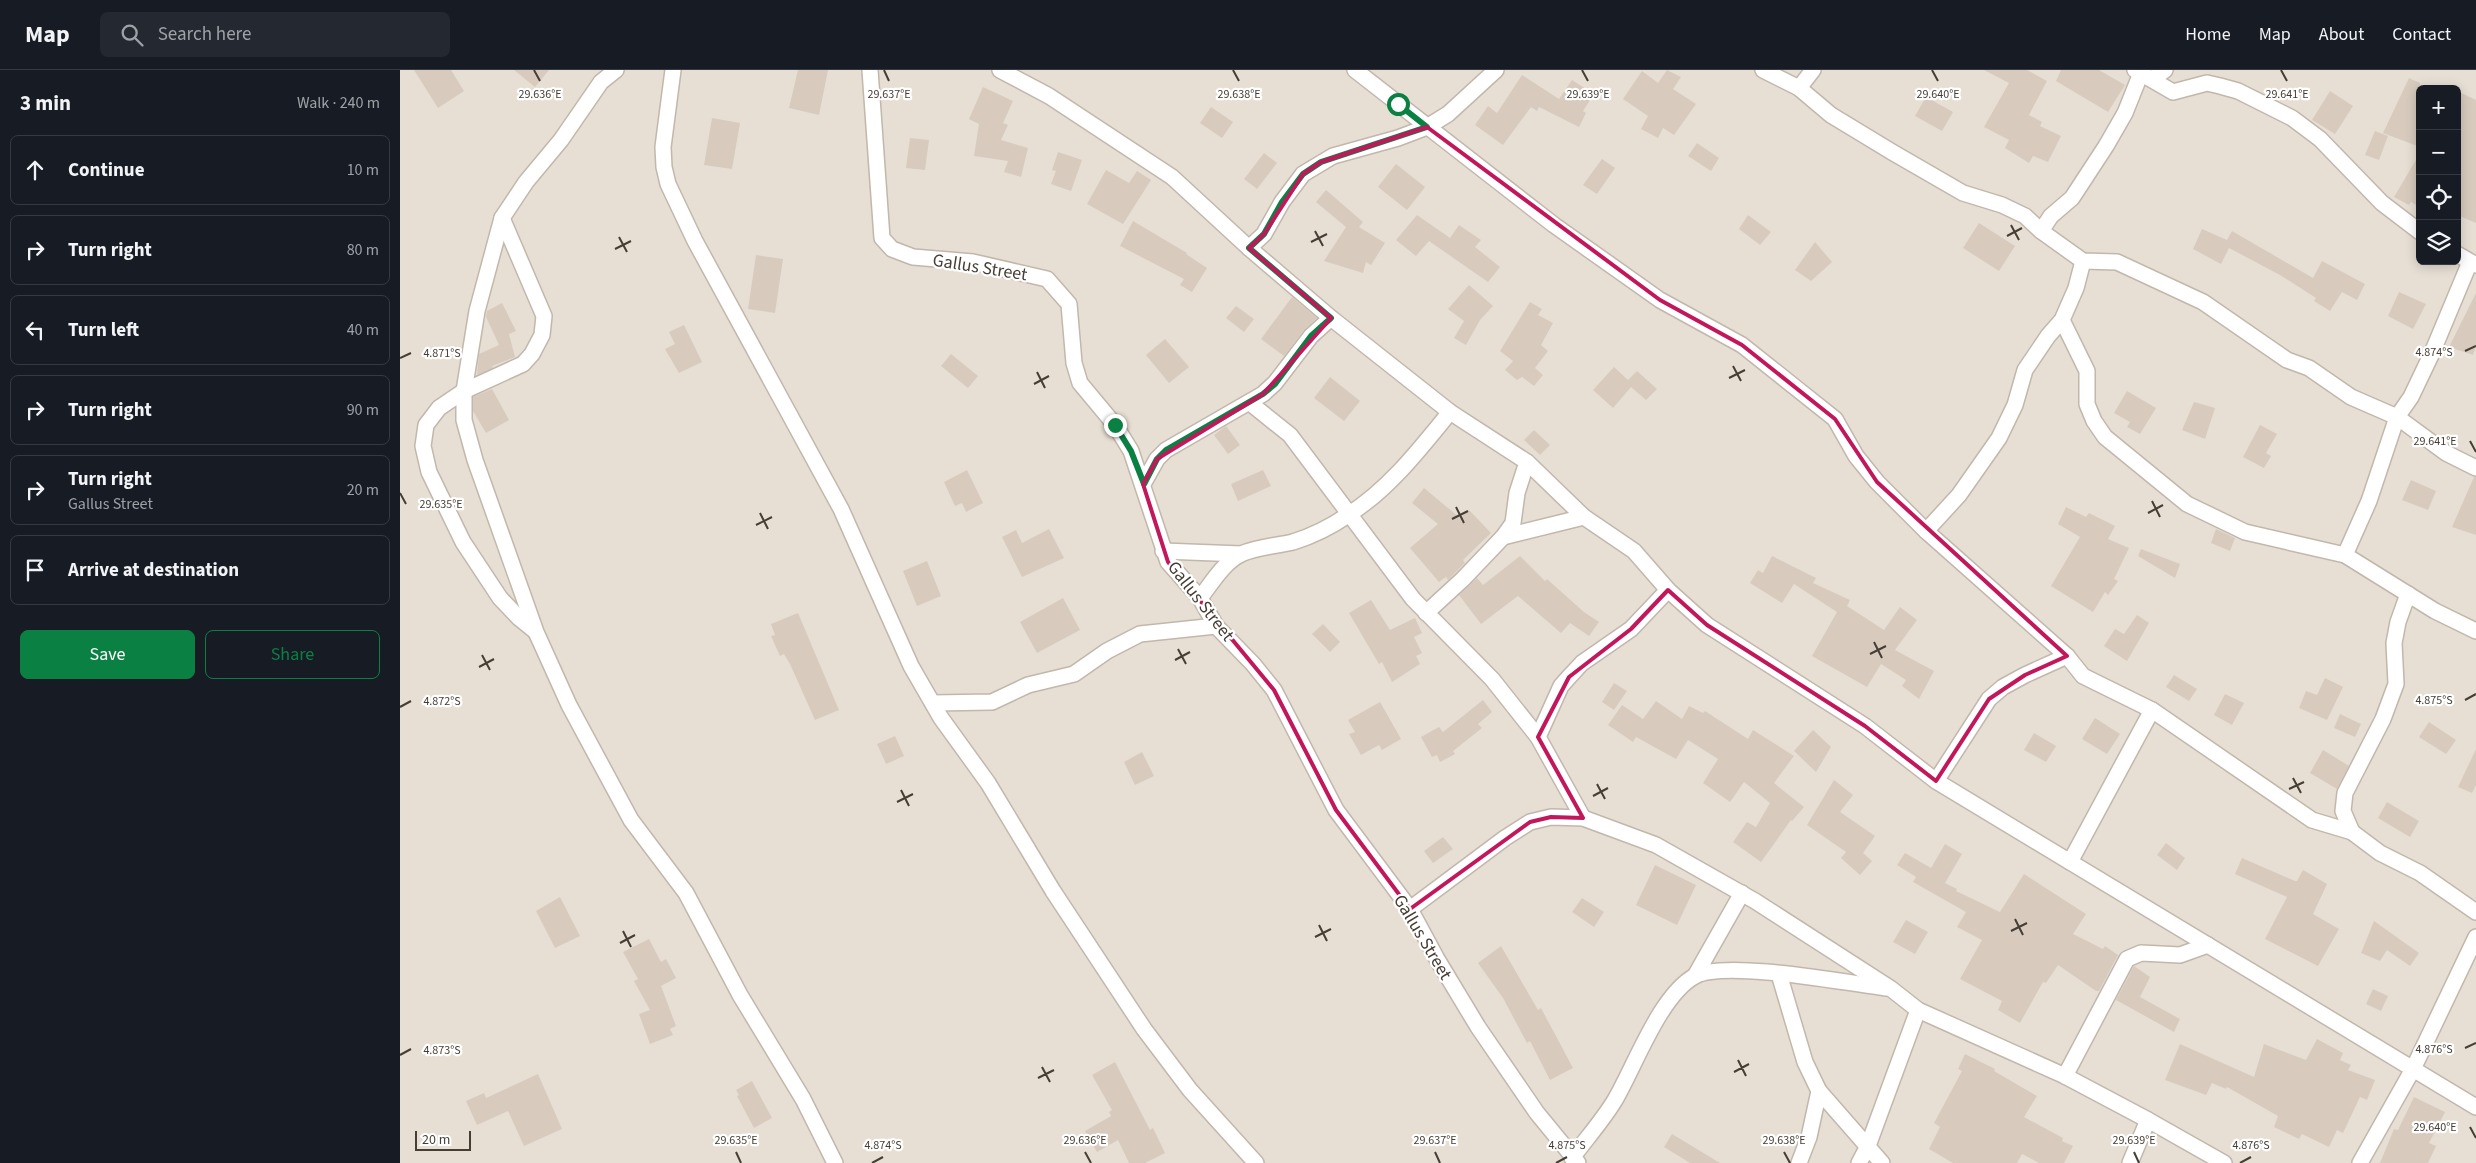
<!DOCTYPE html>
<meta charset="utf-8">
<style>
:root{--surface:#171b24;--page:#242831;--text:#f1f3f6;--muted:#9ea1a6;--line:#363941;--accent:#0b8043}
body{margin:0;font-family:"Source Sans 3",sans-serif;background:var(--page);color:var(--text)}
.controls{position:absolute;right:15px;top:15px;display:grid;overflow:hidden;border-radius:8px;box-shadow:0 2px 12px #0003}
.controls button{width:45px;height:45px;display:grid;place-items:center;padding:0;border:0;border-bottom:1px solid var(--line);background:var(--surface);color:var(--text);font:25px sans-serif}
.scale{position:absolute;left:15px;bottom:12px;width:56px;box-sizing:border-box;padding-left:5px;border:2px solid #463d35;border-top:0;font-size:14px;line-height:18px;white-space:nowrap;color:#463d35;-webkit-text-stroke:4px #fff;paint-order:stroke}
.stop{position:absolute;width:15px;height:15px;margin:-11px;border:4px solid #0b8043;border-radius:50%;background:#fff}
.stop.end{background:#0b8043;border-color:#fff;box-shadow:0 1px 5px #0008}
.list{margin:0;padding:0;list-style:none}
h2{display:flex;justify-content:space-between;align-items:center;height:65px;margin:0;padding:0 20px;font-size:21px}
h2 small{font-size:16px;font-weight:400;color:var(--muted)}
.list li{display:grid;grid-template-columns:32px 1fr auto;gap:15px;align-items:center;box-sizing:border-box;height:70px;margin:0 10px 10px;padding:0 10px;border:1px solid var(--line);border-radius:8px}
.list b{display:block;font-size:19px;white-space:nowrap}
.list p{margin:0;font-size:16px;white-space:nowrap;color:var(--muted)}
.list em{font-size:16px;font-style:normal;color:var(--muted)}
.actions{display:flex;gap:10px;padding:15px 20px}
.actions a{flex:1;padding:11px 0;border:1px solid var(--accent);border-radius:8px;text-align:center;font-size:18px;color:var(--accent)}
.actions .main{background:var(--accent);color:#fff}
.icon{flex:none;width:28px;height:28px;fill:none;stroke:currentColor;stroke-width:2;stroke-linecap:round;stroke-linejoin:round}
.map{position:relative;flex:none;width:2076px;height:1093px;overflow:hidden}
header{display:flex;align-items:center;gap:30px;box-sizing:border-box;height:70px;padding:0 25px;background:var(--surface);border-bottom:1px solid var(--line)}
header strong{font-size:24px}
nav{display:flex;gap:28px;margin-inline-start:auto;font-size:18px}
.search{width:350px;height:45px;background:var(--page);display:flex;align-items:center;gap:12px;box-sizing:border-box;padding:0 18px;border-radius:8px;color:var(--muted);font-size:19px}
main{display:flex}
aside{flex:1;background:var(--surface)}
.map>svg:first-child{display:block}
.residential{fill:#e7dfd4;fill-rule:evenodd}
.building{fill:#d8cbbe}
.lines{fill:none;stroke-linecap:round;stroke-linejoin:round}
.minor-casing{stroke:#c2b7ab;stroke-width:18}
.minor{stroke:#fff;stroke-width:15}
.route{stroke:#0b8043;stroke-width:6}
.marked{fill:none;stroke:#c2185b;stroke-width:4;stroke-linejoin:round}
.ticks{fill:none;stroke:#463d35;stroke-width:2}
.labels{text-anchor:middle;stroke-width:4.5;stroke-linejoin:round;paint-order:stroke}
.street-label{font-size:18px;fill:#463d35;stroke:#fff}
.ticks-label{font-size:12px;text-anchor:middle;fill:#463d35;stroke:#fff;stroke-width:4.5;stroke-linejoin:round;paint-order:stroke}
</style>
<header>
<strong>Map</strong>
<div class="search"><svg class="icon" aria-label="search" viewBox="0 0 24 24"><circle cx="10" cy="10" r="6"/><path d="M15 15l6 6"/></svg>Search here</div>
<nav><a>Home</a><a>Map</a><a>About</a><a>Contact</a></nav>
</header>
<main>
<aside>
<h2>3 min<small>Walk · 240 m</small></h2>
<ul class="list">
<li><svg class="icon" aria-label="ahead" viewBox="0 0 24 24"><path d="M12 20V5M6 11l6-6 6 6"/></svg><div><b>Continue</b></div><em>10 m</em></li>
<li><svg class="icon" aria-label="right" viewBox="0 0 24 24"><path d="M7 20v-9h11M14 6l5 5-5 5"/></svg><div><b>Turn right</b></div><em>80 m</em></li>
<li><svg class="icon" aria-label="left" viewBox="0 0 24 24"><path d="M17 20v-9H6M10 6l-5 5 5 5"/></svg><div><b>Turn left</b></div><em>40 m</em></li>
<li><svg class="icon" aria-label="right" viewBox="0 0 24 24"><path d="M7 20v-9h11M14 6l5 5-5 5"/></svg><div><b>Turn right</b></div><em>90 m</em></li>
<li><svg class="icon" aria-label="right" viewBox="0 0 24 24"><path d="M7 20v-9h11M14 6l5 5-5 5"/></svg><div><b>Turn right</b><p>Gallus Street</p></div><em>20 m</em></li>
<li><svg class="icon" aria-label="arrive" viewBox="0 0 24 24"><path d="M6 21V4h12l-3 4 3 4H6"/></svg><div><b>Arrive at destination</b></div></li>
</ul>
<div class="actions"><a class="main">Save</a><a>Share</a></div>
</aside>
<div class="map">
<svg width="2076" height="1093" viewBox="0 0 2076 1093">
<rect width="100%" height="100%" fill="#f3eee6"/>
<path class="residential" d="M0,0H2076V1093H0ZM2020,19H2057V191H2020Z"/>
<g class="building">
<path d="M14,0H51L64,21L38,38Z"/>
<path d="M114,0H149L135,17Z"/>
<path d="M398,0H428L419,45L389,38Z"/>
<path d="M1267,0L1281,7L1273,19L1296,34L1274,65L1263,58L1258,68L1241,59L1248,46L1223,29L1242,1L1258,13Z"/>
<path d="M1584,0H1627L1647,11L1629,45L1642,52L1640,56L1661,66L1648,92L1633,86L1629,93L1605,78L1609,70L1584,57L1609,13Z"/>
<path d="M1661,0H1699L1725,15L1708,42L1656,11Z"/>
<path d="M1122,5L1159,29L1172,10L1194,24L1183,41L1186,43L1179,57L1139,37L1137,41L1131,37L1103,75L1075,55L1088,36L1097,43Z"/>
<path d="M2009,8L2020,13V77L1983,63Z"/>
<path d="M583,17L613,31L603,53L608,55L601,70L628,78L621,107L604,102L608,91L574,86L579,54L569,49Z"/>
<path d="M1930,21L1953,36L1935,64L1912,50Z"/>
<path d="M2057,21L2076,30V153L2057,145Z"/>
<path d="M1526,27L1553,42L1542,61L1515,46Z"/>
<path d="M811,37L833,52L822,68L800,53Z"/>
<path d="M312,48L340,53L332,99L304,95Z"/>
<path d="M1975,61L1988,66L1979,90L1965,85Z"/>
<path d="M510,68L529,70L525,100L506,98Z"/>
<path d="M1297,73L1319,88L1311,101L1288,86Z"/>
<path d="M658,82L682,90L671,121L651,114L656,101L652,100Z"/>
<path d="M864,83L877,93L857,119L844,109Z"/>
<path d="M2020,83V137L2011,132L2009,135L1994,127Z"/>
<path d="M1202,89L1215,98L1197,124L1183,115Z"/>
<path d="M996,94L1025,117L1007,140L978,117Z"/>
<path d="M706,100L729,113L737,101L751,110L723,154L687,134Z"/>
<path d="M926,120L963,152L959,157L985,173L971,195L966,192L963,203L924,191L946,157L916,132Z"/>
<path d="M1017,145L1050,168L1059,155L1081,170L1075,177L1100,197L1088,212L1029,171L1016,186L996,170Z"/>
<path d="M1348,145L1371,162L1360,175L1339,159Z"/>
<path d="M733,151L787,183L786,184L807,198L792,222L780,215L784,209L720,176Z"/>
<path d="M1579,153L1615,176L1599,201L1563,178Z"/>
<path d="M1802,159L1827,170L1832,161L1913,208L1922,191L1965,214L1957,230L1942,222L1930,241L1914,231L1916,228L1880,205L1829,178L1821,194L1793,179Z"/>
<path d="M1415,172L1432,192L1411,211L1395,200Z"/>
<path d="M356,185L383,189L375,243L348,239Z"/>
<path d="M1069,215L1093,236L1080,250L1066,275L1054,268L1064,251L1048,239Z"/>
<path d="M1999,222L2026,234L2013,259L1988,246Z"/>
<path d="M2076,223V276L2073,285L2049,277Z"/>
<path d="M892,227L917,248L904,260L884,286L861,269Z"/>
<path d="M1130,232L1142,239L1138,245L1153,253L1141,275L1148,281L1135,298L1143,305L1134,316L1122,307L1117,310L1105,300L1113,291L1100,281Z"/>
<path d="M102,233L116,261L109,264L115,287L92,296L93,298L77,305L79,284L99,275L86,247L87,241Z"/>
<path d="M836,236L854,249L844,262L826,248Z"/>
<path d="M284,255L302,292L279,303L265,279L275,274L269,262Z"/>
<path d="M765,269L789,297L769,313L746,285Z"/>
<path d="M551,284L578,306L568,318L541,296Z"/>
<path d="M1214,297L1228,310L1237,301L1257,319L1246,330L1231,317L1213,338L1193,320Z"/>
<path d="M930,307L960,331L944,351L914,328Z"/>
<path d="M92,319L109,350L86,363L73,341V327Z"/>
<path d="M1727,321L1756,338L1740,364L1727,357L1730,352L1714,343Z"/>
<path d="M1794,332L1815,338L1805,369L1782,360Z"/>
<path d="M1860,355L1877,364L1866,383L1871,386L1864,398L1843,387Z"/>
<path d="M826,356L840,375L828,384L814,365Z"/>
<path d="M1134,360L1150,375L1140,385L1124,370Z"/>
<path d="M567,400L583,433L566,442L562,433L555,436L544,412Z"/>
<path d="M863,400L871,416L838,431L831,414Z"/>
<path d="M2074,407H2076V465L2052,457Z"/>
<path d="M2011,410L2036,421L2028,440L2002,430Z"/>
<path d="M1024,418L1060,448L1069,440L1091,463L1063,490L1065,493L1048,510L1046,507L1039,512L1010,478L1038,454L1012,433Z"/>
<path d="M1666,437L1686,447L1689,443L1715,456L1708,469L1729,478L1714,509L1718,511L1708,525L1705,522L1693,542L1651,516L1680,467L1658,454Z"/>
<path d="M649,459L664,488L622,507L602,467L616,460L622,473Z"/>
<path d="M1816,459L1835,468L1830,481L1811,473Z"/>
<path d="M1741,479L1780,494L1775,508L1738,486Z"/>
<path d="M1120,486L1145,511L1147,509L1184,542L1199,552L1189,566L1170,553L1161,563L1118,526L1081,554L1059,525L1077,508L1083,515Z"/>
<path d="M1372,486L1416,508L1413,513L1450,530L1447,536L1484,560L1500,537L1517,550L1495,580L1534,601L1519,629L1502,616L1506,610L1481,594L1467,617L1412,586L1437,542L1394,514L1382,533L1350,513L1358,500L1363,503Z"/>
<path d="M527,491L541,526L517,536L503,501Z"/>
<path d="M663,528L680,560L637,583L620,552Z"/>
<path d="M971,530L990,560L1015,548L1022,563L1014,567L1022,583L1016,586L1020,594L992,612L982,592L979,594L949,543Z"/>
<path d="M398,543L439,640L415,650L390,594L384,584L380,586L371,566L375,565L371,554Z"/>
<path d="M1737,545L1749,553L1727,591L1704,576L1715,559L1724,564Z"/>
<path d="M923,554L940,572L930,582L912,564Z"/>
<path d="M1774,605L1797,619L1789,631L1766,617Z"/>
<path d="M1925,608L1943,617L1927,650L1899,638L1906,621L1917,625Z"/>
<path d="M1214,613L1227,621L1214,640L1202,632Z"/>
<path d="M1825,624L1844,633L1832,655L1814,645Z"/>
<path d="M1083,630L1092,642L1078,654L1082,658L1053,681L1055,684L1040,692L1037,685L1032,687L1021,667L1039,657L1043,662Z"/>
<path d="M1256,631L1282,649L1289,636L1303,643L1305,641L1348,669L1353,660L1394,686L1374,713L1404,737L1392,751L1391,750L1361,792L1333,772L1347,752L1356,757L1370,733L1344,712L1330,732L1303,713L1318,689L1288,670L1276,689L1236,667L1233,672L1208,655L1222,635L1243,649Z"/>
<path d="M980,632L1001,669L982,680L979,675L961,685L949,664L955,662L948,650Z"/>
<path d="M1940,644L1961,654L1955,667L1934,658Z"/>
<path d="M1695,648L1720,664L1707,684L1682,669Z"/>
<path d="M2029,652L2056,670L2046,684L2019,667Z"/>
<path d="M1413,660L1431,677L1416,702L1394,681Z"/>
<path d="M1634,663L1656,676L1646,692L1624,680Z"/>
<path d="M495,666L504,686L486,694L477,674Z"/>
<path d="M2076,679V715L2072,723L2058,717Z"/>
<path d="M1923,680L1949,696L1937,719L1910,703Z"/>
<path d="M742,682L754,706L735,715L724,692Z"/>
<path d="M1434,710L1453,725L1440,742L1475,766L1463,783L1472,791L1460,805L1441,788L1446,782L1407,755Z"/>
<path d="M1987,732L2019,751L2010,767L1978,748Z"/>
<path d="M1043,767L1053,779L1033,793L1024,781Z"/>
<path d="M1766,773L1785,788L1777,800L1757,785Z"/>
<path d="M1545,774L1562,784L1545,813L1557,819L1556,821L1600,842L1624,804L1686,844L1673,864L1703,879L1705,876L1718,885L1699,921H1696L1658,895L1646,913L1643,912L1620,953L1598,940L1602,931L1560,909L1582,870L1557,857L1566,842L1513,812L1516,807L1497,795L1505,783L1531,798Z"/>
<path d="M1842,788L1895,811H1897L1903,800L1927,814L1913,844L1939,859L1918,896L1865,869L1887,827L1835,804Z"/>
<path d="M1255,795L1296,815L1277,855L1236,835Z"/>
<path d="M160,827L180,866L155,878L136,841Z"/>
<path d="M1182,828L1204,842L1194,857L1172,842Z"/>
<path d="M1506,850L1528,862L1515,884L1493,872Z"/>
<path d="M1974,851L2019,883L2010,896L1987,880L1980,891L1961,883Z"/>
<path d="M249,869L261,892L266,889L276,908L261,916L276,956L270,959L273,965L250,974L239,944L250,940L234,911L238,909L223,882Z"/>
<path d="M1101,876L1138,940L1141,938L1173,998L1150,1010L1130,971L1127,973L1103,928L1078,893Z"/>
<path d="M1734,896L1750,907L1740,927L1780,949L1774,962L1716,930Z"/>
<path d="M1973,919L1988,926L1981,941L1966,934Z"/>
<path d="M1917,969L1943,983L1940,990L1951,995L1948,1000L1975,1010L1967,1030L1960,1027L1943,1063L1937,1060L1929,1077L1902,1064L1899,1069L1874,1057L1878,1046L1827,1017L1826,1019L1812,1013L1806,1025L1765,1010L1780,974L1854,1007L1864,974L1906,990Z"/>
<path d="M1565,984L1595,999L1594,1001L1637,1026L1624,1047L1663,1068L1662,1071L1673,1076L1664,1093H1639L1622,1084L1617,1093H1553L1529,1079L1540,1057L1534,1053L1562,1001L1558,999Z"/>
<path d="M715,992L750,1060L753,1058L765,1083L745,1093H729L718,1070L697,1082L685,1061L711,1046L709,1042L712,1040L692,1005Z"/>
<path d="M138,1004L162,1059L124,1076L108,1041L77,1055L66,1031L84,1023L86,1028Z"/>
<path d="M352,1011L372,1048L354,1058L337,1026L339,1025L336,1020Z"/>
<path d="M2014,1027L2045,1042L2029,1073L2036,1076L2028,1093H1980L1994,1059L1998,1060Z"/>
<path d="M1272,1064L1320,1093H1290L1264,1077Z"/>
</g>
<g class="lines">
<defs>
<g id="minor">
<path d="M216,0L201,12L161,70L126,112L102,148L77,241L64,321V350L75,390L136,562L169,635L231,750L286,823L340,925L403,1029L435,1093"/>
<path d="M273,0L263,77L264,97L268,114L295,171L441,439L511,596L541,648L588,713L653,821L744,959L790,1020L856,1093"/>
<path d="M470,0L482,168L492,179L513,187L573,192L647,209L669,234L674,293L680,313L715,355L731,381L768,492L800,528L816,556L853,594L874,620L936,740L1010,839L1037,889L1078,957L1137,1043L1178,1093"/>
<path d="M600,0L649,26L772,107L849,178L931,248L1050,342L1127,392L1184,447L1234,481L1268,520L1307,555L1465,656L1536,711L2076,1037"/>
<path d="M955,0L1154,155L1260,230L1342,275L1435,349L1456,386L1477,412L1526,461"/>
<path d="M1363,0L1399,18L1431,45L1492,82L1563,123L1602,135L1625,146L1641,161"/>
<path d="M1735,0L1773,22L1807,13L1820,16L1838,21L1892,48L1920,69L1982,133L2020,162"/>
<path d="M1741,3L1725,43L1706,76L1672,128L1651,146L1641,161L1683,191L1717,192L1803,232L1887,290L1909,298L1951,327L1997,347L2046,383L2076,398"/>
<path d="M1752,9L1765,0"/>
<path d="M1399,18L1413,0"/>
<path d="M102,148L144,246L142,265L132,284L123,294L64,321L39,338L26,355L23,376L29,402L63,472L100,528L119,548L135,561"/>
<path d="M849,178L864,164L882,132L903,104L933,86L998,68L1027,57L1048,44L1096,0"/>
<path d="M2057,184L2076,195"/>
<path d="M1683,191L1676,218L1662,250L1648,266L1625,300L1615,335L1599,368L1559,425L1526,461L1667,586L1683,606L1752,640L1912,750L1952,762L1980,783L2020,803L2076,842"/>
<path d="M1662,250L1687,301V334L1694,351L1705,367L1787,434L1845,462L1945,485L2035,541L2076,561"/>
<path d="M850,333L890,365L1013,529L1092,609L1138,667L1183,748"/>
<path d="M743,414L757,389L766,380L863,324L875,313L911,266L931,248"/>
<path d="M1103,467L1184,447"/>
<path d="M763,481L841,484"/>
<path d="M1945,485L1969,431L1997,347L2011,327L2032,283L2070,192"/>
<path d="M800,528C811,514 824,492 841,484C857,477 876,476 893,472C912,466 932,456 948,445C989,419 1020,379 1050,342"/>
<path d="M1026,543L1063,509L1103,467L1113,453L1117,423L1127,392"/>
<path d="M533,633L592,632L628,615L674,604L707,581L740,564L816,556"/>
<path d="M1138,667L1161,616L1169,607L1182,593L1231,559L1268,520"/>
<path d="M1536,711L1589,629L1603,617L1625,605L1667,586"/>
<path d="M1952,762L1943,741L1945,723L1983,649L1996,614L1994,573L1998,552L2008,524"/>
<path d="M1670,792L1752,640"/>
<path d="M1010,839L1105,768L1130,752L1151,747L1183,748L1256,775L1355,831L1490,918L1518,940L1665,1006L1748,1050L1824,1093"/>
<path d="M1379,904L1405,992L1419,1021L1409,1067L1399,1093"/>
<path d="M1295,906L1342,823"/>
<path d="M1665,1006L1727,889L1741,883L1780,885L1808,875"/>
<path d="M1419,1021L1482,1093"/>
<path d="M1172,1088C1186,1069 1203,1050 1215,1030C1235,996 1260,925 1295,906C1326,890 1447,913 1486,918"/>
<path d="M1459,1093L1468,1076L1518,940"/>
<path d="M1730,1093L1748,1050"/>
<path d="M1960,1093L2013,999L2076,867"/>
</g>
</defs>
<use href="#minor" class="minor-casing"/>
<use href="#minor" class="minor"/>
</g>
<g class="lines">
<path class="route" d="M715,355L731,381L744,414L757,389L766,380L863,324L875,314L911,266L931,248L849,178L864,164L882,132L903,104L921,92L1027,57L998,34"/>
</g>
<path class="marked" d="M1027,57L1260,230L1342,275L1435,349L1477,412L1667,586L1625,605L1589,629L1536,711L1465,656L1307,555L1268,520L1231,559L1169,607L1138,667L1183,748L1151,747L1130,752L1010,839L936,740L874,620L768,492L743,414L757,389L863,324L931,248L849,178L864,164L903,104L921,92Z"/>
<path class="ticks" d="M134,0L140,11M484,0L489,11M833,0L839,11M1182,0L1188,11M1532,0L1538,11M1881,0L1887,11M1611,155L1619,170M915,161L923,176M1607,166L1622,158M219,167L227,182M911,172L927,164M215,179L231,171M2065,281L2076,276M0,288L11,283M1333,296L1341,311M637,302L645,318M1329,308L1345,300M634,314L649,306M2070,371L2076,382M0,423L6,434M1752,431L1760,447M1056,437L1064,453M360,443L368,459M1748,443L1763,435M1052,449L1068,441M356,455L372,447M1474,572L1482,588M778,579L786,594M1470,584L1486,576M82,585L90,600M775,590L790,582M79,597L94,589M2065,630L2076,624M0,637L11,631M1893,708L1901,723M1197,714L1205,729M1889,719L1904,712M501,720L509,736M1193,726L1208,718M497,732L513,724M1615,849L1623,865M919,855L927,871M223,861L231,877M1611,861L1627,853M915,867L931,859M220,873L235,865M2065,978L2076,973M0,985L11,979M1338,990L1346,1006M642,997L650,1012M1334,1002L1349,994M638,1008L654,1000M2070,1057L2076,1068M336,1082L341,1093M685,1082L691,1093M1035,1082L1040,1093M1384,1082L1390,1093M1734,1082L1739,1093M472,1093L483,1087M1156,1093L1167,1087M1840,1093L1851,1087"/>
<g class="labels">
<g class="street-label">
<text transform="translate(580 197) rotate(9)" y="6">Gallus Street</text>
<text transform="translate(801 531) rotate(52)" y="6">Gallus Street</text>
<text transform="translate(1023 867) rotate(59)" y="6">Gallus Street</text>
</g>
</g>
<g class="ticks-label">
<text x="140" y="28">29.636°E</text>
<text x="489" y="28">29.637°E</text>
<text x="839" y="28">29.638°E</text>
<text x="1188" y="28">29.639°E</text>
<text x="1538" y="28">29.640°E</text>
<text x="1887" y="28">29.641°E</text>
<text x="2034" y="286">4.874°S</text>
<text x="42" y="287">4.871°S</text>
<text x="2035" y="375">29.641°E</text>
<text x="41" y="438">29.635°E</text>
<text x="2034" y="634">4.875°S</text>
<text x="42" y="635">4.872°S</text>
<text x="2034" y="983">4.876°S</text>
<text x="42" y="984">4.873°S</text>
<text x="2035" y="1061">29.640°E</text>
<text x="336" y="1074">29.635°E</text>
<text x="685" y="1074">29.636°E</text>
<text x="1035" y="1074">29.637°E</text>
<text x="1384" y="1074">29.638°E</text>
<text x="1734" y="1074">29.639°E</text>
<text x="483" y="1079">4.874°S</text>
<text x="1167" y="1079">4.875°S</text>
<text x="1851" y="1079">4.876°S</text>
</g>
</svg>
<div class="controls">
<button>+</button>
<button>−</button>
<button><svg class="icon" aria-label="locate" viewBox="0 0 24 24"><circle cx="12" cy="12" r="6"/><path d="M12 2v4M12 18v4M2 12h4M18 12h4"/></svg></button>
<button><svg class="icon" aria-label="layers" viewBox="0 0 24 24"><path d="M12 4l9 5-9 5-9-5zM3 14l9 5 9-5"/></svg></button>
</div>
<div class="scale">20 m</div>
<div class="stop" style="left:998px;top:34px"></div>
<div class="stop end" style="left:715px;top:355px"></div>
</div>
</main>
